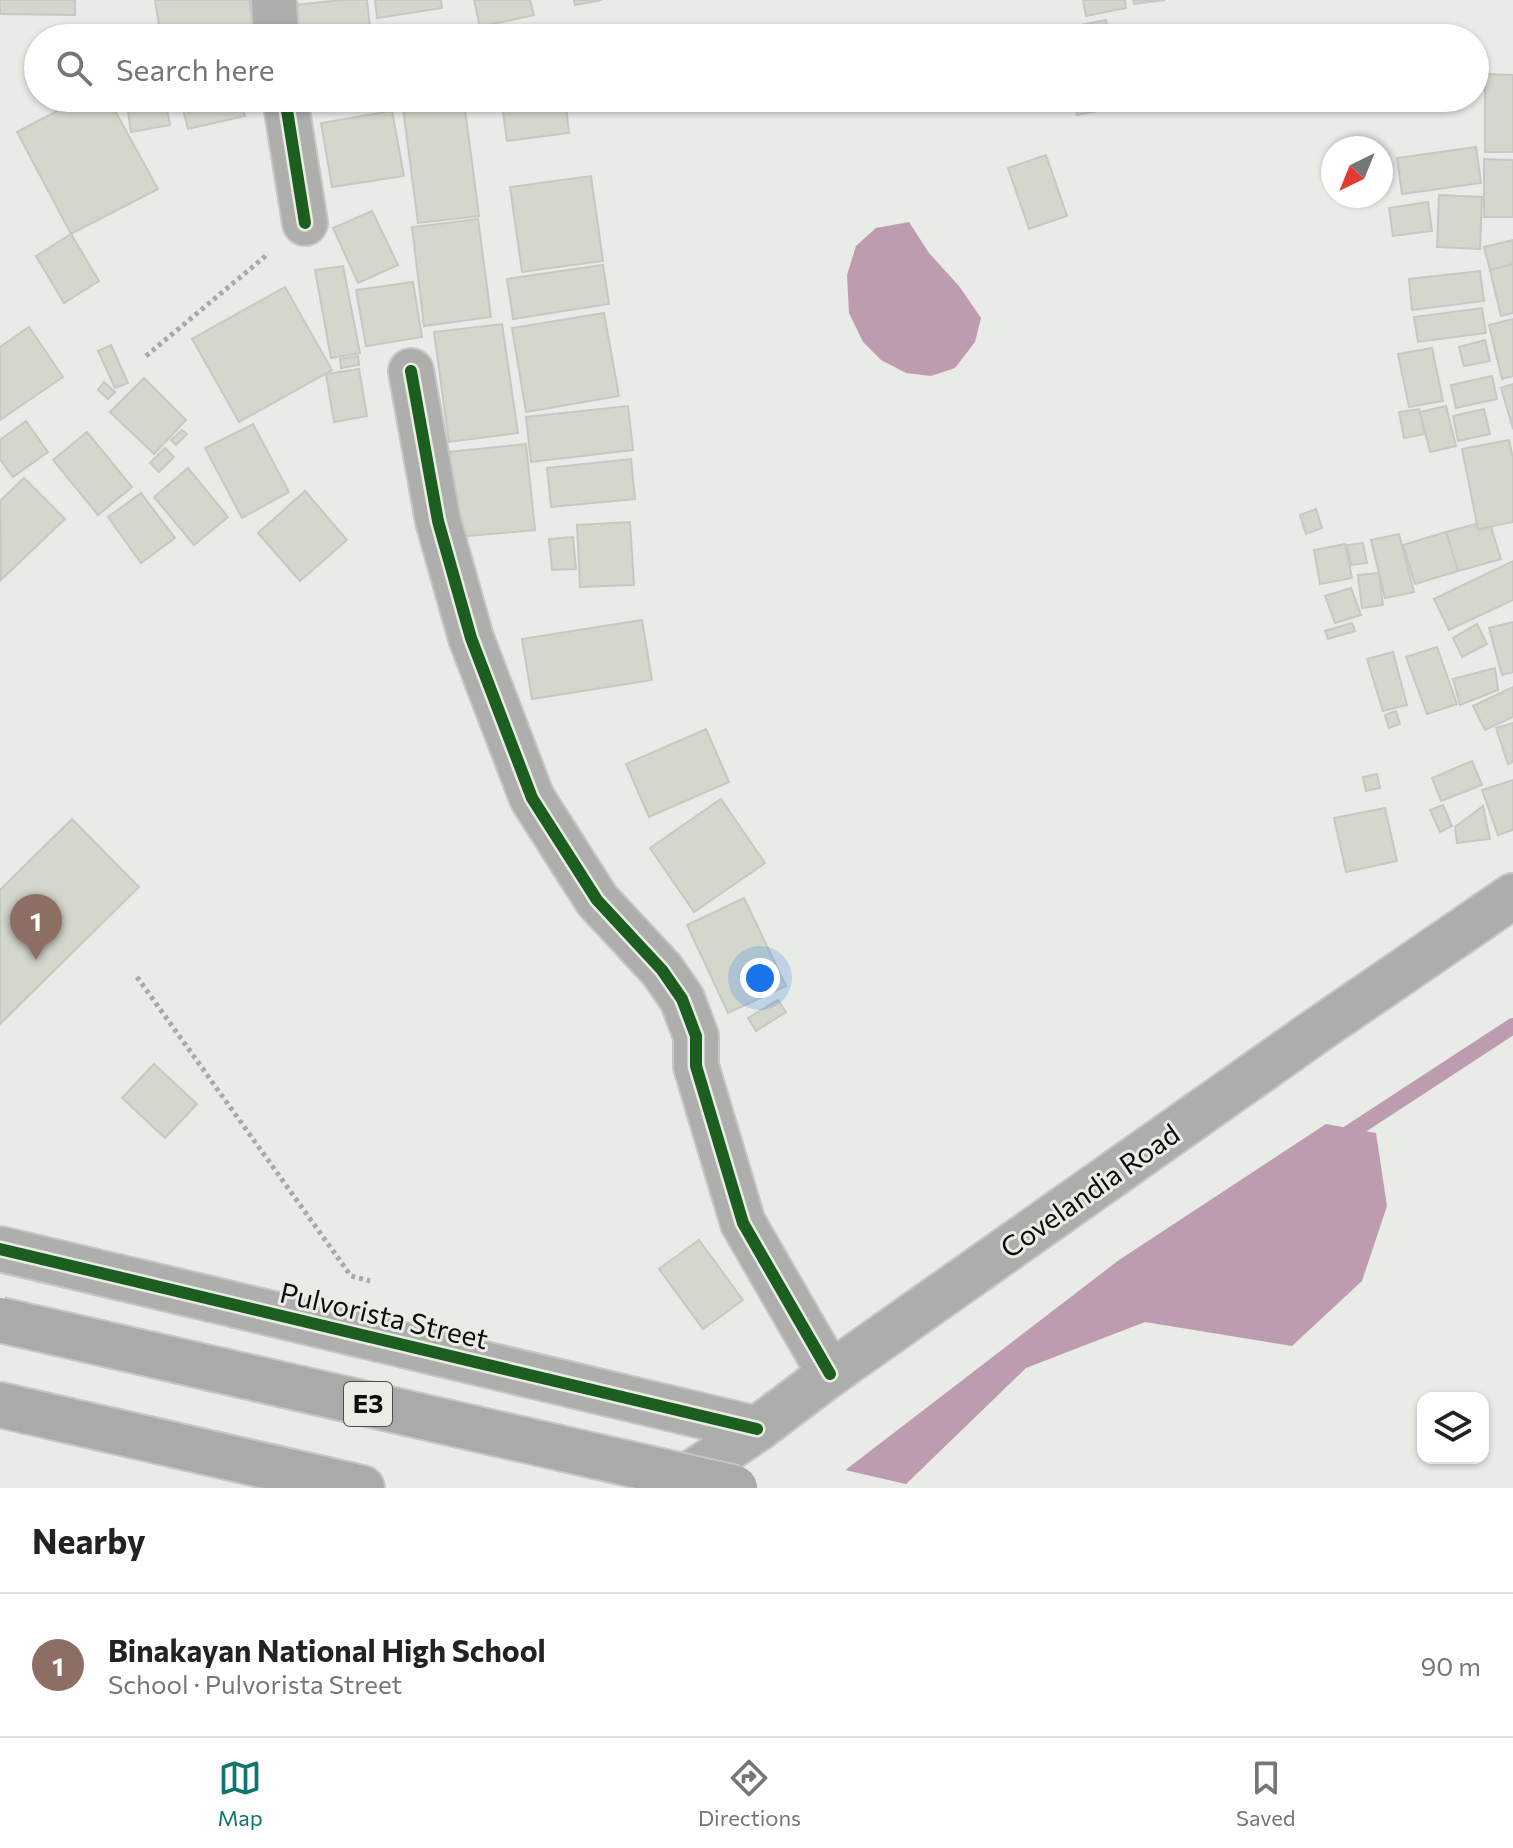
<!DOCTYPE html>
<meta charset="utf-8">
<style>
:root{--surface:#fff;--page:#f2f2f2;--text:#222;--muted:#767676;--line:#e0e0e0;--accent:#0f766e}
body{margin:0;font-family:Commissioner,sans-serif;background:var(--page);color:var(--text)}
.controls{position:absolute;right:24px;bottom:24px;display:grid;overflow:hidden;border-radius:16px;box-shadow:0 2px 6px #0004}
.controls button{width:72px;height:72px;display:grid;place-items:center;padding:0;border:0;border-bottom:2px solid var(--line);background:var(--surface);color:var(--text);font:40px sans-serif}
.compass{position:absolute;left:1321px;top:136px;width:72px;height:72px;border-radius:50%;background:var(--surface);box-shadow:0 2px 6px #0004;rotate:223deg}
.you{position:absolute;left:760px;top:978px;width:28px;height:28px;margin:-20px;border:6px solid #fff;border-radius:50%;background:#1a73e8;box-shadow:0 0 0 12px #1a73e833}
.badge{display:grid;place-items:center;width:52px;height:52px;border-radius:50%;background:var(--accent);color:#fff;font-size:26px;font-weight:700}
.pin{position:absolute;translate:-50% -66px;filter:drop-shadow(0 2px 4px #0008)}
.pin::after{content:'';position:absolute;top:42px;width:28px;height:24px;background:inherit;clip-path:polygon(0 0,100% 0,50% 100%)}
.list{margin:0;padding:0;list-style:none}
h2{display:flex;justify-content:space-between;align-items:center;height:104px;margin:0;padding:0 32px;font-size:34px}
h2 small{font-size:26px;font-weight:400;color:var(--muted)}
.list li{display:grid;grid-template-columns:52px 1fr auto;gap:24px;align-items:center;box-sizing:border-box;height:144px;padding:0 32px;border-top:2px solid var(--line)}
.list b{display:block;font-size:30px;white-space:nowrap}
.list p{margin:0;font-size:26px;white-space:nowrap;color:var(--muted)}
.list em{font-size:26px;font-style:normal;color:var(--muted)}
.icon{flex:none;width:44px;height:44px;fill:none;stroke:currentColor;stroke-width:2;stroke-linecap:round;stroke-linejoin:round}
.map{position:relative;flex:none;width:1513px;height:1488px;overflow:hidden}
.search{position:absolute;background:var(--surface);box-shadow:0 2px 6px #0004;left:24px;right:24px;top:24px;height:88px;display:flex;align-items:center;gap:20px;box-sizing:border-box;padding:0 28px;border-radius:44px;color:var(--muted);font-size:30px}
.sheet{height:248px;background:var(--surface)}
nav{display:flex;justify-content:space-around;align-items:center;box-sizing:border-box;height:112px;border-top:2px solid var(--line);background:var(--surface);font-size:22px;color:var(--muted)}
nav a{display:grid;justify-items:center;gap:4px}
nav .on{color:var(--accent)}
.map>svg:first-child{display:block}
.water{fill:#be9cb0}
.pier{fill:#e9ebe7}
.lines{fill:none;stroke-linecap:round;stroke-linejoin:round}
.stream{stroke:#be9cb0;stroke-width:16}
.building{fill:#d3d7cc;stroke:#c6c8c4;stroke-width:2}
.street-casing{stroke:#c6c7c5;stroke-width:48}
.secondary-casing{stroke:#c6c7c5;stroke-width:48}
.highway-casing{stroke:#c6c7c5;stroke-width:48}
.path{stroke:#a9aaa8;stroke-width:5;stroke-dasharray:4 4;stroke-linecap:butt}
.street{stroke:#aeafac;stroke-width:44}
.secondary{stroke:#adaeab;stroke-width:44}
.highway{stroke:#aaaba9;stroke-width:44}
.highway-bridge-casing{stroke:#c6c7c5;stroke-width:48;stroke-linecap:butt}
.highway-bridge{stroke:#aaaba9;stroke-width:44}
.cycleway-casing{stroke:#eaede5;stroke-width:17}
.cycleway{stroke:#1b5e20;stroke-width:12}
.labels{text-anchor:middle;stroke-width:6;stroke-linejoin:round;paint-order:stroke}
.shield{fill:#eaede5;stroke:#4f504c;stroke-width:2}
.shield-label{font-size:26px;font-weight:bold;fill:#0c0d0b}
.street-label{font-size:28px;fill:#0c0d0b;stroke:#eaede5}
</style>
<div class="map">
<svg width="1513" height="1488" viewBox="0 0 1513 1488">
<rect width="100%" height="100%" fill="#e9ebe7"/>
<g class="water">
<path d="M909,222L929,253L959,286L981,318L975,342L955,368L931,376L906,373L881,360L863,342L849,313L847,275L856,246L876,228Z"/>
<path d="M1326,1124L1376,1133L1387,1206L1362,1281L1292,1346L1145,1322L1026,1368L902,1488H822L1119,1260Z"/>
</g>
<path class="pier" d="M841,1469L910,1485L907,1488H818L819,1485Z"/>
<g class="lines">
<path class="stream" d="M1337,1141L1513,1026"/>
</g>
<g class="building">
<path d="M0,0H75V15L0,14Z"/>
<path d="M155,0H249L254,35L229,38H161Z"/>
<path d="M341,0H367L371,38H300L296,5Z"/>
<path d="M375,0H441L442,8L377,18Z"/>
<path d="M474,0H530L534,15L480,27Z"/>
<path d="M574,0H602L575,5Z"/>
<path d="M1083,0H1125L1126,8L1086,16Z"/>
<path d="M1133,0H1165L1134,4Z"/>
<path d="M1106,20L1110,38H1061L1060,29Z"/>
<path d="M556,25L557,38H493L492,33Z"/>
<path d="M1485,74L1513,75V152H1485Z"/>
<path d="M82,98H108L158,189L71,234L17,132Z"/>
<path d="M126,98H165L170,125L131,132Z"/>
<path d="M180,98H240L245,116L188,129Z"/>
<path d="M501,98H565L569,133L507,141Z"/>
<path d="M1074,98H1121L1123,106L1077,115Z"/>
<path d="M464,102L479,216L418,223L403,109Z"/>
<path d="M392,111L404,176L332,187L321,123Z"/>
<path d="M1476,147L1481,183L1402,194L1397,158Z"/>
<path d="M1046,155L1067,216L1029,229L1008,168Z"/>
<path d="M1484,159L1513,160V217H1484Z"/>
<path d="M591,176L603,261L522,272L510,187Z"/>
<path d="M1439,195L1482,197L1480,249L1437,247Z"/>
<path d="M1428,202L1432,231L1393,236L1389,208Z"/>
<path d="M372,211L398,265L358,283L333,228Z"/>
<path d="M478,219L491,317L424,326L412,227Z"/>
<path d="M71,234L99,281L64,303L36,256Z"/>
<path d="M1513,240V264L1490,270L1484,247Z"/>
<path d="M1513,264V313L1501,316L1490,270Z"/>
<path d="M603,265L609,304L513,319L507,279Z"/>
<path d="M343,266L360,353L331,358L315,270Z"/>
<path d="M1480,271L1484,301L1412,310L1409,279Z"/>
<path d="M413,282L422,337L366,346L356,290Z"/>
<path d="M285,287L332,370L239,422L192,339Z"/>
<path d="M1482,308L1486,333L1418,342L1414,317Z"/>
<path d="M604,313L619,396L526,412L512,328Z"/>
<path d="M1513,319V376L1502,379L1489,325Z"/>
<path d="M502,324L518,433L449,442L434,332Z"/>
<path d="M29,327L63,377L0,420V347Z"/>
<path d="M1485,340L1490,361L1464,366L1459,347Z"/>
<path d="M111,345L128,383L115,388L98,351Z"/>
<path d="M1432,348L1443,401L1409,407L1398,354Z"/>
<path d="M358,356L359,365L341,368L340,359Z"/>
<path d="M359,369L367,416L334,422L326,374Z"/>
<path d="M1492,376L1497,399L1456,408L1451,385Z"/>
<path d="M144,378L186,420L154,454L110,412Z"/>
<path d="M104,382L115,392L108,399L98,390Z"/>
<path d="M1513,384V429L1501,388Z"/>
<path d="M628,406L633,450L531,462L526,417Z"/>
<path d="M1446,406L1456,446L1430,452L1420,412Z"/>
<path d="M1419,409L1425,434L1404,438L1399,412Z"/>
<path d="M1484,409L1490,434L1458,441L1453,416Z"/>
<path d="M26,421L48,452L13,477L0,459V440Z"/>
<path d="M253,424L289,492L242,518L205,448Z"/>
<path d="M182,430L187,434L176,445L171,440Z"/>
<path d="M87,432L132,487L98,515L53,460Z"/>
<path d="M1509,440L1513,458V522L1478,529L1462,449Z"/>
<path d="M526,444L535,530L457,537L448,452Z"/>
<path d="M165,448L174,457L159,472L150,463Z"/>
<path d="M631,459L635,499L551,507L547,468Z"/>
<path d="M188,468L228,517L194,545L154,497Z"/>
<path d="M24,478L65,519L1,580L0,501Z"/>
<path d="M305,491L347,540L300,581L258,533Z"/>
<path d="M141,493L175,538L141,563L108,517Z"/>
<path d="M1316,509L1322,528L1306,534L1300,515Z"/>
<path d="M630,522L634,585L580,587L577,525Z"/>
<path d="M1476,524L1478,530L1491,527L1501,559L1458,571L1446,532Z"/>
<path d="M1446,532L1458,571L1415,584L1403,545Z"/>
<path d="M1399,534L1414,592L1385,598L1371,540Z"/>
<path d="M573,537L576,569L552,570L549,539Z"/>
<path d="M1363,543L1367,563L1351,565L1347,545Z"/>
<path d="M1345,544L1352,578L1320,584L1314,550Z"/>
<path d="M1513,561V600L1449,630L1434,599Z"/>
<path d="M1379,573L1383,605L1362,608L1358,575Z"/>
<path d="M1351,588L1361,615L1335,623L1325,596Z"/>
<path d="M642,620L652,680L532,699L522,639Z"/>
<path d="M1513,622V672L1502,675L1489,628Z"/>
<path d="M1352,623L1355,631L1328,639L1325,631Z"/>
<path d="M1477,624L1487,644L1462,657L1453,638Z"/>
<path d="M1437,647L1457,704L1427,714L1406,657Z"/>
<path d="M1393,652L1407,705L1383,711L1367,659Z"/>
<path d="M1495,668L1498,690L1460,705L1453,679Z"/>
<path d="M1513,687V717L1485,730L1473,706Z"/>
<path d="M1396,711L1400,724L1389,728L1385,715Z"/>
<path d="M1513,723V762L1508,764L1496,728Z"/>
<path d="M706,729L729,782L649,817L626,764Z"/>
<path d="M1472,761L1482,785L1441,801L1432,778Z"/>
<path d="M1377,774L1380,788L1366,791L1363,777Z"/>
<path d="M1513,780V830L1498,835L1482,790Z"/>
<path d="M721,799L765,863L694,912L650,848Z"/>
<path d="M1443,805L1452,826L1440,832L1430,810Z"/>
<path d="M1483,806L1490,839L1457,843L1455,827Z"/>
<path d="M1385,808L1397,861L1346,872L1334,818Z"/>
<path d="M72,819L139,887L0,1024V890Z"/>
<path d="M744,898L786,986L728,1013L687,925Z"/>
<path d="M778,1000L786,1012L756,1031L748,1018Z"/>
<path d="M154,1064L197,1104L165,1138L122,1098Z"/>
<path d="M699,1240L743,1300L703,1329L659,1269Z"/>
</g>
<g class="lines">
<defs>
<g id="street">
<path d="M274,0L276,38"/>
<path d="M285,98L305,223"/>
<path d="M411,371L438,521L471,638L532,798L597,900L662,970L682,999L696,1036V1066L743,1223L830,1374"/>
<path d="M0,1249L757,1429"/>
</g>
<path id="secondary" d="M670,1488L757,1429L830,1374L1319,1029L1513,896"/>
<path id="highway" d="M0,1405L362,1488"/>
</defs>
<use href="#street" class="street-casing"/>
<use href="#secondary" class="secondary-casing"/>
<use href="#highway" class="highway-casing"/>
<g class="path">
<path d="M146,356L268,254"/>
<path d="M137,977L351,1276L370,1281"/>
</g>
<use href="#street" class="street"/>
<use href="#secondary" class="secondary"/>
<use href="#highway" class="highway"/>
<defs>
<path id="highway-bridge" d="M0,1320L735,1488"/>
</defs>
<use href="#highway-bridge" class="highway-bridge-casing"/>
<use href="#highway-bridge" class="highway-bridge"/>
<defs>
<g id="cycleway">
<path d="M285,98L305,223"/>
<path d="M411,371L438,521L471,638L532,798L597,900L662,970L682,999L696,1036V1066L743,1223L830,1374"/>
<path d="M0,1249L757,1429"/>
</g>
</defs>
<use href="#cycleway" class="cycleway-casing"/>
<use href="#cycleway" class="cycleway"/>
</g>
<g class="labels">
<rect class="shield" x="344" y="1382" width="48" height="44" rx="6"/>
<g class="shield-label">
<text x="368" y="1413">E3</text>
</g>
<g class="street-label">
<text transform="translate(1090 1191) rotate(-35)" y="10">Covelandia Road</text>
<text transform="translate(384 1316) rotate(13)" y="10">Pulvorista Street</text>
</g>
</g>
</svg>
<div class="controls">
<button><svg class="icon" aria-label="layers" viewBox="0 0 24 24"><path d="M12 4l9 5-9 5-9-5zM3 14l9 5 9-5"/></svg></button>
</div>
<svg class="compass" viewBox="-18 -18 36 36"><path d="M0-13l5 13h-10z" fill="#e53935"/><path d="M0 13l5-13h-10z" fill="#767676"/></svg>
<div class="you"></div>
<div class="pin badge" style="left:36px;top:960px;background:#8d6e63">1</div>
<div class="search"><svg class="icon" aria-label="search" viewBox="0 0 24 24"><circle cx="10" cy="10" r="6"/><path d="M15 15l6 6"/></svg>Search here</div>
</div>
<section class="sheet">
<h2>Nearby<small></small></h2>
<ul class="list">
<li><span class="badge" style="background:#8d6e63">1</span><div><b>Binakayan National High School</b><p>School · Pulvorista Street</p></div><em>90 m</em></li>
</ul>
</section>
<nav>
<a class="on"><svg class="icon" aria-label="map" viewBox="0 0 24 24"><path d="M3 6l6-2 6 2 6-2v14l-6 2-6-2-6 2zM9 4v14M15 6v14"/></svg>Map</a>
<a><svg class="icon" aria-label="directions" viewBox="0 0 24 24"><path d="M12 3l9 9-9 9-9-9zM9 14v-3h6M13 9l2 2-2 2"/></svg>Directions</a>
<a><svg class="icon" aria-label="saved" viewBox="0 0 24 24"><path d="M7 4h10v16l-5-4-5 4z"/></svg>Saved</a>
</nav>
